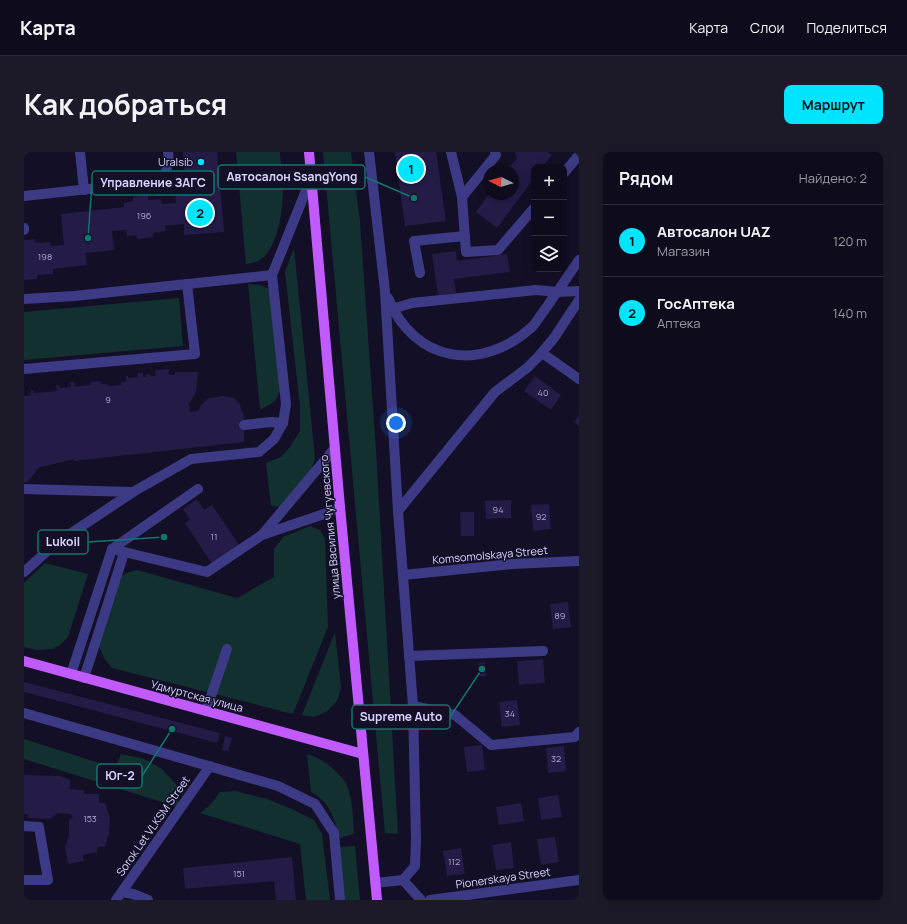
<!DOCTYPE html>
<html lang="ru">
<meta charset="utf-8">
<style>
:root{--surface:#0e0b1c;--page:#1c1929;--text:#f1f3f6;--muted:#9b9ba3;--line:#2e2b3b;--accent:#00e5ff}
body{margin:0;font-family:Manrope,sans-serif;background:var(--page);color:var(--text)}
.controls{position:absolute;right:12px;top:12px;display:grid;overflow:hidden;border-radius:8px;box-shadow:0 2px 10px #0003}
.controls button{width:36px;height:36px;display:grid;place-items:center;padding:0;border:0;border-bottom:1px solid var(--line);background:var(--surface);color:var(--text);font:20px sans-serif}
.compass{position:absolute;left:459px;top:12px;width:36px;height:36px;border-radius:50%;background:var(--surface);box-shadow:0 2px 10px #0003;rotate:275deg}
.you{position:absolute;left:372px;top:271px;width:14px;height:14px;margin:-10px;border:3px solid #fff;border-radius:50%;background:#1a73e8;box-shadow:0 0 0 6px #1a73e833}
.badge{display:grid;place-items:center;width:26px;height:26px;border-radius:50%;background:var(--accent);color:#111;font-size:13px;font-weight:700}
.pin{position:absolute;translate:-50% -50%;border:2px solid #fff;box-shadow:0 1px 4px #0006}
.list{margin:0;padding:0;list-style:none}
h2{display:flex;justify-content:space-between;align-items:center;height:52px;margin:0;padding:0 16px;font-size:17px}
h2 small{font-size:13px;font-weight:400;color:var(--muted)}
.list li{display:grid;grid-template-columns:26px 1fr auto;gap:12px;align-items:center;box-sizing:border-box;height:72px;padding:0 16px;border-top:1px solid var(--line)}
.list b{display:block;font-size:15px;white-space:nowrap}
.list p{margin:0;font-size:13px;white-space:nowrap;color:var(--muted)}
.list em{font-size:13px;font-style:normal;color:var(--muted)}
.icon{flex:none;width:22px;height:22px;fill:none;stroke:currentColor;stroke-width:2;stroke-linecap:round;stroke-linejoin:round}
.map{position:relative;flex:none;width:555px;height:748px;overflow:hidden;border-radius:8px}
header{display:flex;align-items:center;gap:24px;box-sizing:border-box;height:56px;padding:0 20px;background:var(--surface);border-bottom:1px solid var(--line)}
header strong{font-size:19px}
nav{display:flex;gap:22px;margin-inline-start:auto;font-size:14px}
.intro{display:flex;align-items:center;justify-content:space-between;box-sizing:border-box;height:96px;padding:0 24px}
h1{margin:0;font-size:28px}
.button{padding:10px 18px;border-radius:8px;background:var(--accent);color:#111;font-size:14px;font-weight:700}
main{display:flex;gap:24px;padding:0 24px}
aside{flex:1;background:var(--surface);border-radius:8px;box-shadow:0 2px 10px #0003}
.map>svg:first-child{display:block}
.green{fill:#12302f}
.building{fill:#241b47}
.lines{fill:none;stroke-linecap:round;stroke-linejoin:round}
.minor{stroke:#3d3a85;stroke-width:10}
.major{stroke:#c25bff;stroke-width:10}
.poi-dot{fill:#00e5ff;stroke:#130f26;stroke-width:1.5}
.labels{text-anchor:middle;stroke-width:3;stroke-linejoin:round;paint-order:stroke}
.number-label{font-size:9px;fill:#aca6d1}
.poi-label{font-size:11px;fill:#d9d4ff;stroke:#130f26;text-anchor:end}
.street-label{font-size:11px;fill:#d9d4ff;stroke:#130f26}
.leader{fill:none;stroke:#0f766e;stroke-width:1.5}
.callout-dot{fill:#0f766e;stroke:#130f26;stroke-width:1.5}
.callout{fill:#130f26;stroke:#0f766e;stroke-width:1.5}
.callout-label{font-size:12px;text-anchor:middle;font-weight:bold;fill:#d9d4ff}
</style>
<header>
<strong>Карта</strong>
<nav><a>Карта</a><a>Слои</a><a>Поделиться</a></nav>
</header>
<div class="intro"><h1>Как добраться</h1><a class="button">Маршрут</a></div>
<main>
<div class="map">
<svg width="555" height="748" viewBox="0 0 555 748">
<rect width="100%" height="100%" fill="#130f26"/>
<g class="green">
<path d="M212,0H256C257,13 259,27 259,41C258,61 254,98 234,109C230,111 226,111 222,112Z"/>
<path d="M299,0H327L336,70L352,298L374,682L361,681Z"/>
<path d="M270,96L291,306L287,318L257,355L247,354L242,311L257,305L265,296L276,279V254L261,120Z"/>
<path d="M224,132L236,133L245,137L256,238C252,251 248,251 236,258Z"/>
<path d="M155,146L159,194L0,208V160Z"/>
<path d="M286,374L296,378L301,387L304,475L269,562L88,516L80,506L75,494L91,429L102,421L113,418L213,446L250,425V397L259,385Z"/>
<path d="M21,411L64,422L44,485L36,493L28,497L13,498L0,495V431Z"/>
<path d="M311,480L317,536L313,549L302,560L290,565L278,563Z"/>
<path d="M0,587L91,616L97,602L120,607L138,617L151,631L155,637L154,655L0,607Z"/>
<path d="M283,602C293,605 300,609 308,616C311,619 316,623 319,627C329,639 329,666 330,682L316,686C310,667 306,650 287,640Z"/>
<path d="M211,639L243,647L268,657L290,668L298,682L306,748H282L276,692L176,661L186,653L196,640Z"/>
<path d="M331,694L336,748H320L315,695Z"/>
</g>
<g class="building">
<path d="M159,0H193L200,80L160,83V72L141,74L142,79L129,81V85L113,87V83L103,84L102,78L88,79L90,98L62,101L63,113L29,117V122L13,123V127L0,128V88L10,87L11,91L26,90L27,94L40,93L37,62L100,55V51L109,49V45L124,43V48L137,47L138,52L152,51L150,25L161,24Z"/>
<path d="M371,0H412L422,69L381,74Z"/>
<path d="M491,0H524L528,3L518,15H510V26L473,76L452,60L465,42H489V18H483L493,6Z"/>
<path d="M432,99L433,109L483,102L486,120L430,127L432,141L414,143L408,102Z"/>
<path d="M145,217V223H151V220H174L172,240L165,252L166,260L174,259L177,253L183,247L187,246L199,244L210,246L216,253L220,265V290L50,309V307L14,316L5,329L0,331V244L7,243V238H9L10,241L33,239L32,233H35L36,236L47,235L46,230H50L51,235L66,233V230L76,229L77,232H84V234L97,233V230H102V224H104V226L114,225V221H119V225H122V223L126,222L127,224H132L131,218Z"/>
<path d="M511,224L537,243L527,258L500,239Z"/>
<path d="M555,263V274L550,270Z"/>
<path d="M173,347L180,358L188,353L219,399L192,418L161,371L166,368L159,357Z"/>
<path d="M487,348V366L462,367L461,349Z"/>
<path d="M525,352L527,377L509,379L507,353Z"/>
<path d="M436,360H450V384H437Z"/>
<path d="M544,450L547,475L529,477L526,452Z"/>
<path d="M519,507L521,531L495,533L493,509Z"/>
<path d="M461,510L462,524H455L454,511Z"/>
<path d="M0,530L196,581L193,591L0,540Z"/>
<path d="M493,548L496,573L478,575L475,550Z"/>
<path d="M201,584L208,586L204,599L198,598Z"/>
<path d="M458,593L461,618L443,620L440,595Z"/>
<path d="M540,594L542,619L524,621L522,596Z"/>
<path d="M0,623L36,624L46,628V637L60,638V642H75V651H81L86,666L85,681L81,695H74L73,700L59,703L60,709L44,712L41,695L45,684V668L49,665L46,662L34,661L26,667L4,666V662H0Z"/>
<path d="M534,643L538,665L517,668L514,646Z"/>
<path d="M497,651L500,669L475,673L472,655Z"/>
<path d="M531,685L535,710L517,713L513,687Z"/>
<path d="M487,690L490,716L472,718L468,693Z"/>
<path d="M437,696L441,722L423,724L419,699Z"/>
<path d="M268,705L272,748H252L250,729L161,737L159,716Z"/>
</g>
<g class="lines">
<g class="minor">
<path d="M56,0L60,38"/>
<path d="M345,0L361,139L374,359L389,554L392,688L391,714L379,728L351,731"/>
<path d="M427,0L438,45L442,100L474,98L510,56"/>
<path d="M540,21L555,3"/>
<path d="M0,44L139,29L145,9L144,0"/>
<path d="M438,45L472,3L471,0"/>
<path d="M0,76V78"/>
<path d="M396,121L390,89L441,84"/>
<path d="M364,146C391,211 457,221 508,175C513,170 517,162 522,156C533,140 544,124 555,108"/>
<path d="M0,147L50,144L248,123"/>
<path d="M368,157L388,151L512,138L534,140L555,139"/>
<path d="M518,201L555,227"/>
<path d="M0,217L171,202L163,132"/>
<path d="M220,273L247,270L259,271"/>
<path d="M0,337L109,340"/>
<path d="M374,359L471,240L503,216L514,205L530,186L555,148"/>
<path d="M238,383L303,361L316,355"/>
<path d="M88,397L174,337"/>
<path d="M0,420L31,392L109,340L167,307L235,300L250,287L259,271L262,252L248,123L287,26"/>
<path d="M379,423L488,412L555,409"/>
<path d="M385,504L519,499"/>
<path d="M47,522L88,397L183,420L238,383L311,296"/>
<path d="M60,526L100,401"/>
<path d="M389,554L431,563L467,593L551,585L555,580"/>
<path d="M182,559L203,497"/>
<path d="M0,561L254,634L291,652L310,681L316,748"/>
<path d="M0,674L15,675L24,728H0"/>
<path d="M379,728L397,748"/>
<path d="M98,740L109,742L124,748"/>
<path d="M92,748L186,614"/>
<path d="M406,748L555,728"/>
</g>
<g class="major">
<path d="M285,0L316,355L353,748"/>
<path d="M0,509L339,602"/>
</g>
</g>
<circle class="poi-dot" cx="177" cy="10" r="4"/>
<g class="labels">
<g class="number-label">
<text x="120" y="67">196</text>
<text x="21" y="108">198</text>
<text x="519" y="244">40</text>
<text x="84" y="251">9</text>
<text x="474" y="361">94</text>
<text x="517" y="368">92</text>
<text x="190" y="388">11</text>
<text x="536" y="467">89</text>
<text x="486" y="565">34</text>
<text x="532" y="610">32</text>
<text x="66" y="670">153</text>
<text x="430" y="713">112</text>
<text x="215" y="725">151</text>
</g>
<g class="poi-label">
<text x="169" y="14">Uralsib</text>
</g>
<g class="street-label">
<text transform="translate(306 375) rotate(-95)" y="4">улица Василия Чугуевского</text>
<text transform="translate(466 403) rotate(-5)" y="4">Komsomolskaya Street</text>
<text transform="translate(173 544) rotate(15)" y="4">Удмуртская улица</text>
<text transform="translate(129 674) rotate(-55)" y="4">Sorok Let VLKSM Street</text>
<text transform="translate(479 726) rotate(-8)" y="4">Pionerskaya Street</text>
</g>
</g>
<path class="leader" d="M390 46L341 25M64 86L68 31M140 385L64 390M458 517L426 565M148 577L118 624"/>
<g class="callout-dot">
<circle cx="390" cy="46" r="4"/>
<circle cx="64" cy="86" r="4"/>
<circle cx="140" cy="385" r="4"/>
<circle cx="458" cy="517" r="4"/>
<circle cx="148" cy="577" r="4"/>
</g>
<g class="callout">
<rect x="194" y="13" width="147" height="24" rx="4"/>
<rect x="68" y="19" width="122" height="24" rx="4"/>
<rect x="14" y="378" width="50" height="24" rx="4"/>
<rect x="328" y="553" width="98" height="24" rx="4"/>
<rect x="73" y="612" width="45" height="24" rx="4"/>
</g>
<g class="callout-label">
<text x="268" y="29">Автосалон SsangYong</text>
<text x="129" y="35">Управление ЗАГС</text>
<text x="39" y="394">Lukoil</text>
<text x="377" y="569">Supreme Auto</text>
<text x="96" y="628">Юг-2</text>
</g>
</svg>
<div class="controls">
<button>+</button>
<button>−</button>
<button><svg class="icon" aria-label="layers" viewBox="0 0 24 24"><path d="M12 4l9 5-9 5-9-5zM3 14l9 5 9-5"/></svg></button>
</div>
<svg class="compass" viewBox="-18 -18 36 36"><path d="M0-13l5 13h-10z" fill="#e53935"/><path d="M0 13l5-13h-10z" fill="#9b9ba3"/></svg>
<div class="you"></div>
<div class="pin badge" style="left:387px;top:17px">1</div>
<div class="pin badge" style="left:176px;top:61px">2</div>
</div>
<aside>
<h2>Рядом<small>Найдено: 2</small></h2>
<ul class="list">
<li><span class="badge">1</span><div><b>Автосалон UAZ</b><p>Магазин</p></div><em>120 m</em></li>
<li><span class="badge">2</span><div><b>ГосАптека</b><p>Аптека</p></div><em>140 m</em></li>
</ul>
</aside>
</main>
